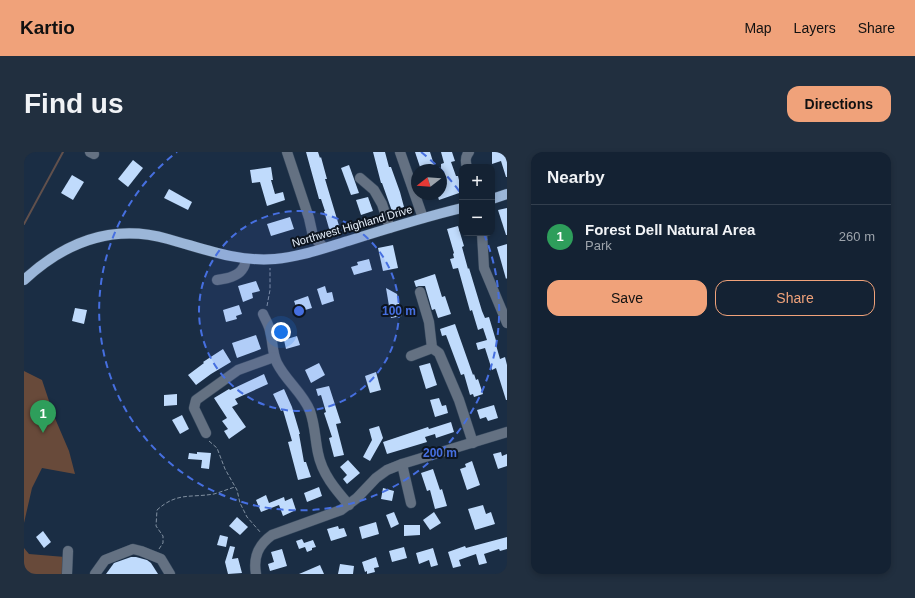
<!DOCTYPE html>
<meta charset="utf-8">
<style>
:root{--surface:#142233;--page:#212f3f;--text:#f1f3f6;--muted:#9da4ac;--line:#333f4e;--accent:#f0a27a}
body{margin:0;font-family:Helvetica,sans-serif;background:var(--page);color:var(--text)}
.controls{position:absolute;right:12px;top:12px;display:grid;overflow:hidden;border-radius:8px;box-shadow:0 2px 6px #0003}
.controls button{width:36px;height:36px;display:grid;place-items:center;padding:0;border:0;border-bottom:1px solid var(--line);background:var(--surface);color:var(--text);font:20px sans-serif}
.compass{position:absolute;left:387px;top:12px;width:36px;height:36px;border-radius:50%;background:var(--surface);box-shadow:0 2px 6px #0003;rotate:253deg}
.you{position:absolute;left:257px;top:180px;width:14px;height:14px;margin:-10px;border:3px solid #fff;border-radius:50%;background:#1a73e8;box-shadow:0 0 0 6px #1a73e833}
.badge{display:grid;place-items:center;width:26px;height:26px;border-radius:50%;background:var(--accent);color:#fff;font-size:13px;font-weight:700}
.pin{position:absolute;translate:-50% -33px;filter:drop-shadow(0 1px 2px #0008)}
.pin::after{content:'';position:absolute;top:21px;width:14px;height:12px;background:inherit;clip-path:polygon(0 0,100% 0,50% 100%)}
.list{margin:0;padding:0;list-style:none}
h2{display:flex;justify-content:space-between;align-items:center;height:52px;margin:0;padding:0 16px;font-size:17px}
h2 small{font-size:13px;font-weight:400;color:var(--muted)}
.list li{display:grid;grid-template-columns:26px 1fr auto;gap:12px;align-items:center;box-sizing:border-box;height:64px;padding:0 16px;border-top:1px solid var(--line)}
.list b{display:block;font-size:15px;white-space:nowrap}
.list p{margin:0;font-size:13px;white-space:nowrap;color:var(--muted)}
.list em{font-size:13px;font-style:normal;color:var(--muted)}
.actions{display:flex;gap:8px;padding:12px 16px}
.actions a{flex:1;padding:9px 0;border:1px solid var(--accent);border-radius:12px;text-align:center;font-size:14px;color:var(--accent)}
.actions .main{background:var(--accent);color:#111}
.map{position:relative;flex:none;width:483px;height:422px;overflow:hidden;border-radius:12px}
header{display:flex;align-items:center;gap:24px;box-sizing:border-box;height:56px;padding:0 20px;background:var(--accent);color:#111}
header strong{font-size:19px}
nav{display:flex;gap:22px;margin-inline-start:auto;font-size:14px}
.intro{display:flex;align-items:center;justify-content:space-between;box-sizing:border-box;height:96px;padding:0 24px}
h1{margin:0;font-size:28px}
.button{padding:10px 18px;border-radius:12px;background:var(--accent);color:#111;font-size:14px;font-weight:700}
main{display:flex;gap:24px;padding:0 24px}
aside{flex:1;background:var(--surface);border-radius:12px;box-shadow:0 2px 6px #0003}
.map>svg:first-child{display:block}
.green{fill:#684a3a}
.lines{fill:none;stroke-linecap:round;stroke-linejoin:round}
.stream{stroke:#61504c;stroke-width:2}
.building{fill:#c0dbfc}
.minor-casing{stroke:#37495e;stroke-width:11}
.major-casing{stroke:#37495e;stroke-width:11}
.path{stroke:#8190a1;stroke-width:1;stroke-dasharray:4 2;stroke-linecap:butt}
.minor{stroke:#647182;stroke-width:10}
.major{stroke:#9bb6d8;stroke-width:10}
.ring{fill:none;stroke:#466fe0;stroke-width:2;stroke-dasharray:7 5}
.labels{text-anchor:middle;stroke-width:4;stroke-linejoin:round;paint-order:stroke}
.street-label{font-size:11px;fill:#e8f2fe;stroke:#0d1520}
.centre{fill:#466fe0;stroke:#0d1520;stroke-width:2}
.ring-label{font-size:12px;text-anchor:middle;font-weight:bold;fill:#466fe0;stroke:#0d1520;stroke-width:4;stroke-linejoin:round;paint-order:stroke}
</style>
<header>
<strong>Kartio</strong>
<nav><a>Map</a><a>Layers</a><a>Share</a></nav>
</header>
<div class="intro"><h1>Find us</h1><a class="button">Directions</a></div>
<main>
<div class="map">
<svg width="483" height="422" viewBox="0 0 483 422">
<rect width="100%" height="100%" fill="#1a2d44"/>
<g class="green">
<path d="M0,219L18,228L30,264L45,299L51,322L18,316L8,336L0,371Z"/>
<path d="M0,396L5,402L41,405L39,422H0Z"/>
</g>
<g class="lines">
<path class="stream" d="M0,72L39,0"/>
</g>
<g class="building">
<path d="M282,0H294L296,6L297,5L303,27H301L316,77L306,80L300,59H301L297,47H295Z"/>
<path d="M349,0H361L365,15H367L376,40L380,55L377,56L379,59L369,62L358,31H357Z"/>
<path d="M391,0H406L411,16L400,18L399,14L396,15Z"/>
<path d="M417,0H428L431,9L427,10L432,24H434L438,40L415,48L413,42H417V12L420,11Z"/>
<path d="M468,0H481L483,8V25H482L477,9L468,12Z"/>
<path d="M109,8L119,16L104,35L94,27Z"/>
<path d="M325,13L335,41L327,43L317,16Z"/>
<path d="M247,15L249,28H247L251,42L259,40L261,48L243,54L236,30L228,31L226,18Z"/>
<path d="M48,23L60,30L49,48L37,41Z"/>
<path d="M145,37L168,50L164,58L140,46Z"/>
<path d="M344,45L349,59L337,63L332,48Z"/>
<path d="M483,56V83H482L474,58Z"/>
<path d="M266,65L270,77L247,84L243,72Z"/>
<path d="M434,74L440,94L438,95L444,117L445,116L458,159L461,166L465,165L473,192L472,193L476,207L481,205L483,213V248H482L472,216L468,218L461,196L454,198L452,191L463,188L459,176L454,178L448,158L446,159L434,116L429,117L426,107L430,106L429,102L430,101L423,77Z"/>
<path d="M483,92V126L482,127L473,95Z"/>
<path d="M369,93L374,116L359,119L354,96Z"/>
<path d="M345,107L348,118L330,123L327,115L334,113L333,110Z"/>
<path d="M411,122L418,145L421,144L427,162L414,166L411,157L408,158L401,134H395L392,135L390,129Z"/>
<path d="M232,129L236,139L228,141L229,146L219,150L214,134Z"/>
<path d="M301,134L303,141L308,140L310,149L298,153L293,137Z"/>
<path d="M362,136L373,142L378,164L367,166Z"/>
<path d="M284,144L288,156L274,160L270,149Z"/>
<path d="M215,153L218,162L212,164L213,167L202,170L199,158Z"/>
<path d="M51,156L63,158L60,172L48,169Z"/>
<path d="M431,172L449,223L450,222L452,228L454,227L459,242L450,245L449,242L446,243L440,222L437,223L422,183L418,184L416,177Z"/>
<path d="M232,183L237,197L213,206L208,191Z"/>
<path d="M273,184L276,193L262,197L260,188Z"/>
<path d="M199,197L207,210L187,222L172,233L164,223L180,211L179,210Z"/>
<path d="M295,211L301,223L287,231L281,218Z"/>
<path d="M406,211L413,233L402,237L395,214Z"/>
<path d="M352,220L357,238L346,241L341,224Z"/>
<path d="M240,222L244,232L211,247L214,252L208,255L222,275L205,287L200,279L204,277L198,269L203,266L190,246L205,237L206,238Z"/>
<path d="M305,234L317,271L312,272L320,303L310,305L305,286L308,285L300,261L302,260L297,243L294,244L292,237Z"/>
<path d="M260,237L268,255L276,282H275L280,310H282L287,325L274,328L264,290L268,289L259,258L257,259L249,242Z"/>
<path d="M153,242V253L140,254V243Z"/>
<path d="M415,246L418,254L422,253L424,261L411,265L406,248Z"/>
<path d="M470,253L474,266L464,269L462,265L456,267L453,258Z"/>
<path d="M158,263L165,277L156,282L148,268Z"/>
<path d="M427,270L430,280L412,286L411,282L401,285L403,290L363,302L359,290L404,275L405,277Z"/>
<path d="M355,274L359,286L346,309L339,305L348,288L345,277Z"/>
<path d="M173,300L187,301L185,317L177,316L178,308L164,307L165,301L173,302Z"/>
<path d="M477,300L478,304L483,302V314L474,317L469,302Z"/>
<path d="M324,308L336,321L323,332L319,327L323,323L316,315Z"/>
<path d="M448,309L456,333L443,338L436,317L442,315L441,312Z"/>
<path d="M409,317L416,338L418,337L423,354L411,357L406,338L403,339L397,321Z"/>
<path d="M295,335L298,344L283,350L280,341Z"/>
<path d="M359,336L370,339L368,349L357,347Z"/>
<path d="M242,343L245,351L260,345L261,349L268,346L272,358L259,364L255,353L237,360L232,348Z"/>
<path d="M459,353L462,362L467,360L471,372L451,378L444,357Z"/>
<path d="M370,360L375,372L367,376L362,363Z"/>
<path d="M410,360L417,371L406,378L399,368Z"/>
<path d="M213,365L224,375L216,383L205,374Z"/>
<path d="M352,370L355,382L338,387L335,375Z"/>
<path d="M380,373H396V383L380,384Z"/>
<path d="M314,374L315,377L320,376L323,384L307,389L303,377Z"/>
<path d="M19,379L27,390L20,396L12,385Z"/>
<path d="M196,383L204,385L202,395L193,393Z"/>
<path d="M483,385V397L476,399L475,397L460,402L463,411L455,413L452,402L435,408L437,414L429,416L424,400L441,394L442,396Z"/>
<path d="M278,387L280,391L289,388L292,395L288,396V398L283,400L281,395L275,397L272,389Z"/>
<path d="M206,394L211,395L208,407L214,406L218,421L204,422L201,410Z"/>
<path d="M380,395L383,406L368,410L365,399Z"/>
<path d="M409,396L414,413L407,415L405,408L395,412L392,401Z"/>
<path d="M258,397L263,414L246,419L244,412L250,410L247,400Z"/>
<path d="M107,405H112L123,408L127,411L134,422H82L90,411Z"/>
<path d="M352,405L355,415L350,416L351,420L343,422V419L341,420L338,410Z"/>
<path d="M316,412L330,414L329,422H314Z"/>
<path d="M296,413L300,422H275Z"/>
</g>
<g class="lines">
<defs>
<g id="minor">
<path d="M66,0L70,2"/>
<path d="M263,0L285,66L289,84L300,96"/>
<path d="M376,0L399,66"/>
<path d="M443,15C441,9 441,5 445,0"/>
<path d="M336,26L350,38L358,52L366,76"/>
<path d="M458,81L460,116L483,171"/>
<path d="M193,128C201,127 215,124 219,116C221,114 221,110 222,107"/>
<path d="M396,140L405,170L408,196"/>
<path d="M239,162C241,167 245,173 246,179C249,190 248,201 253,211C262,229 279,241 286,259C291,273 291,287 294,301C298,322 312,338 325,353"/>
<path d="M387,204L408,196L415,201L435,248L449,291"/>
<path d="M182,281L170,256L172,248L214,218L250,205"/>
<path d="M378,312L387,351"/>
<path d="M43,422L44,399"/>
<path d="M71,422L81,408L109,397L117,399L137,407L146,422"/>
<path d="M232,422C229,405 234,393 248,383L317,358L333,346L352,326L363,318L378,312L483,280"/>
</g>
<g id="major">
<path d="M468,47L483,42"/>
<path d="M0,128C41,90 88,71 144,87C181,97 212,110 251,107C276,105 300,96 324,89C362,77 400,65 438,56"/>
</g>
</defs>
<use href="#minor" class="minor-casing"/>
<use href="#major" class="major-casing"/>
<g class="path">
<path d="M243,154L246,138V116"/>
<path d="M185,289L193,296L201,317L213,338L216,351L223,365L237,381"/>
<path d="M135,397L139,391V384L132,374L133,358C153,340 166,346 190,342C197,340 204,337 211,335"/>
</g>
<use href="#minor" class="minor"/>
<use href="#major" class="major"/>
</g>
<circle cx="275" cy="159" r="100" fill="#466fe0" fill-opacity=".12"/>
<g class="ring">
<circle cx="275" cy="159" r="100"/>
<path d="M397 0A200 200 0 0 1 438 43M460 82A200 200 0 1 1 153 0"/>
</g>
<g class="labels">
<g class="street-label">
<text transform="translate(328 74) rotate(-16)" y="4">Northwest Highland Drive</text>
</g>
</g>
<circle cx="275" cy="159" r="6" class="centre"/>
<g class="ring-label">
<text x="375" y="163">100 m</text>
<text x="416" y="305">200 m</text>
</g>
</svg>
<div class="controls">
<button>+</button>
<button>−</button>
</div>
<svg class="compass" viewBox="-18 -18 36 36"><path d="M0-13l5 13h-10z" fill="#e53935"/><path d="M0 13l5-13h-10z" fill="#9da4ac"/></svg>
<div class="you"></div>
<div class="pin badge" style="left:19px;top:281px;background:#2e9e5b">1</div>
</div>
<aside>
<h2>Nearby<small></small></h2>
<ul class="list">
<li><span class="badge" style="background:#2e9e5b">1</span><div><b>Forest Dell Natural Area</b><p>Park</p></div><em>260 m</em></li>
</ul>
<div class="actions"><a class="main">Save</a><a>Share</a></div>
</aside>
</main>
